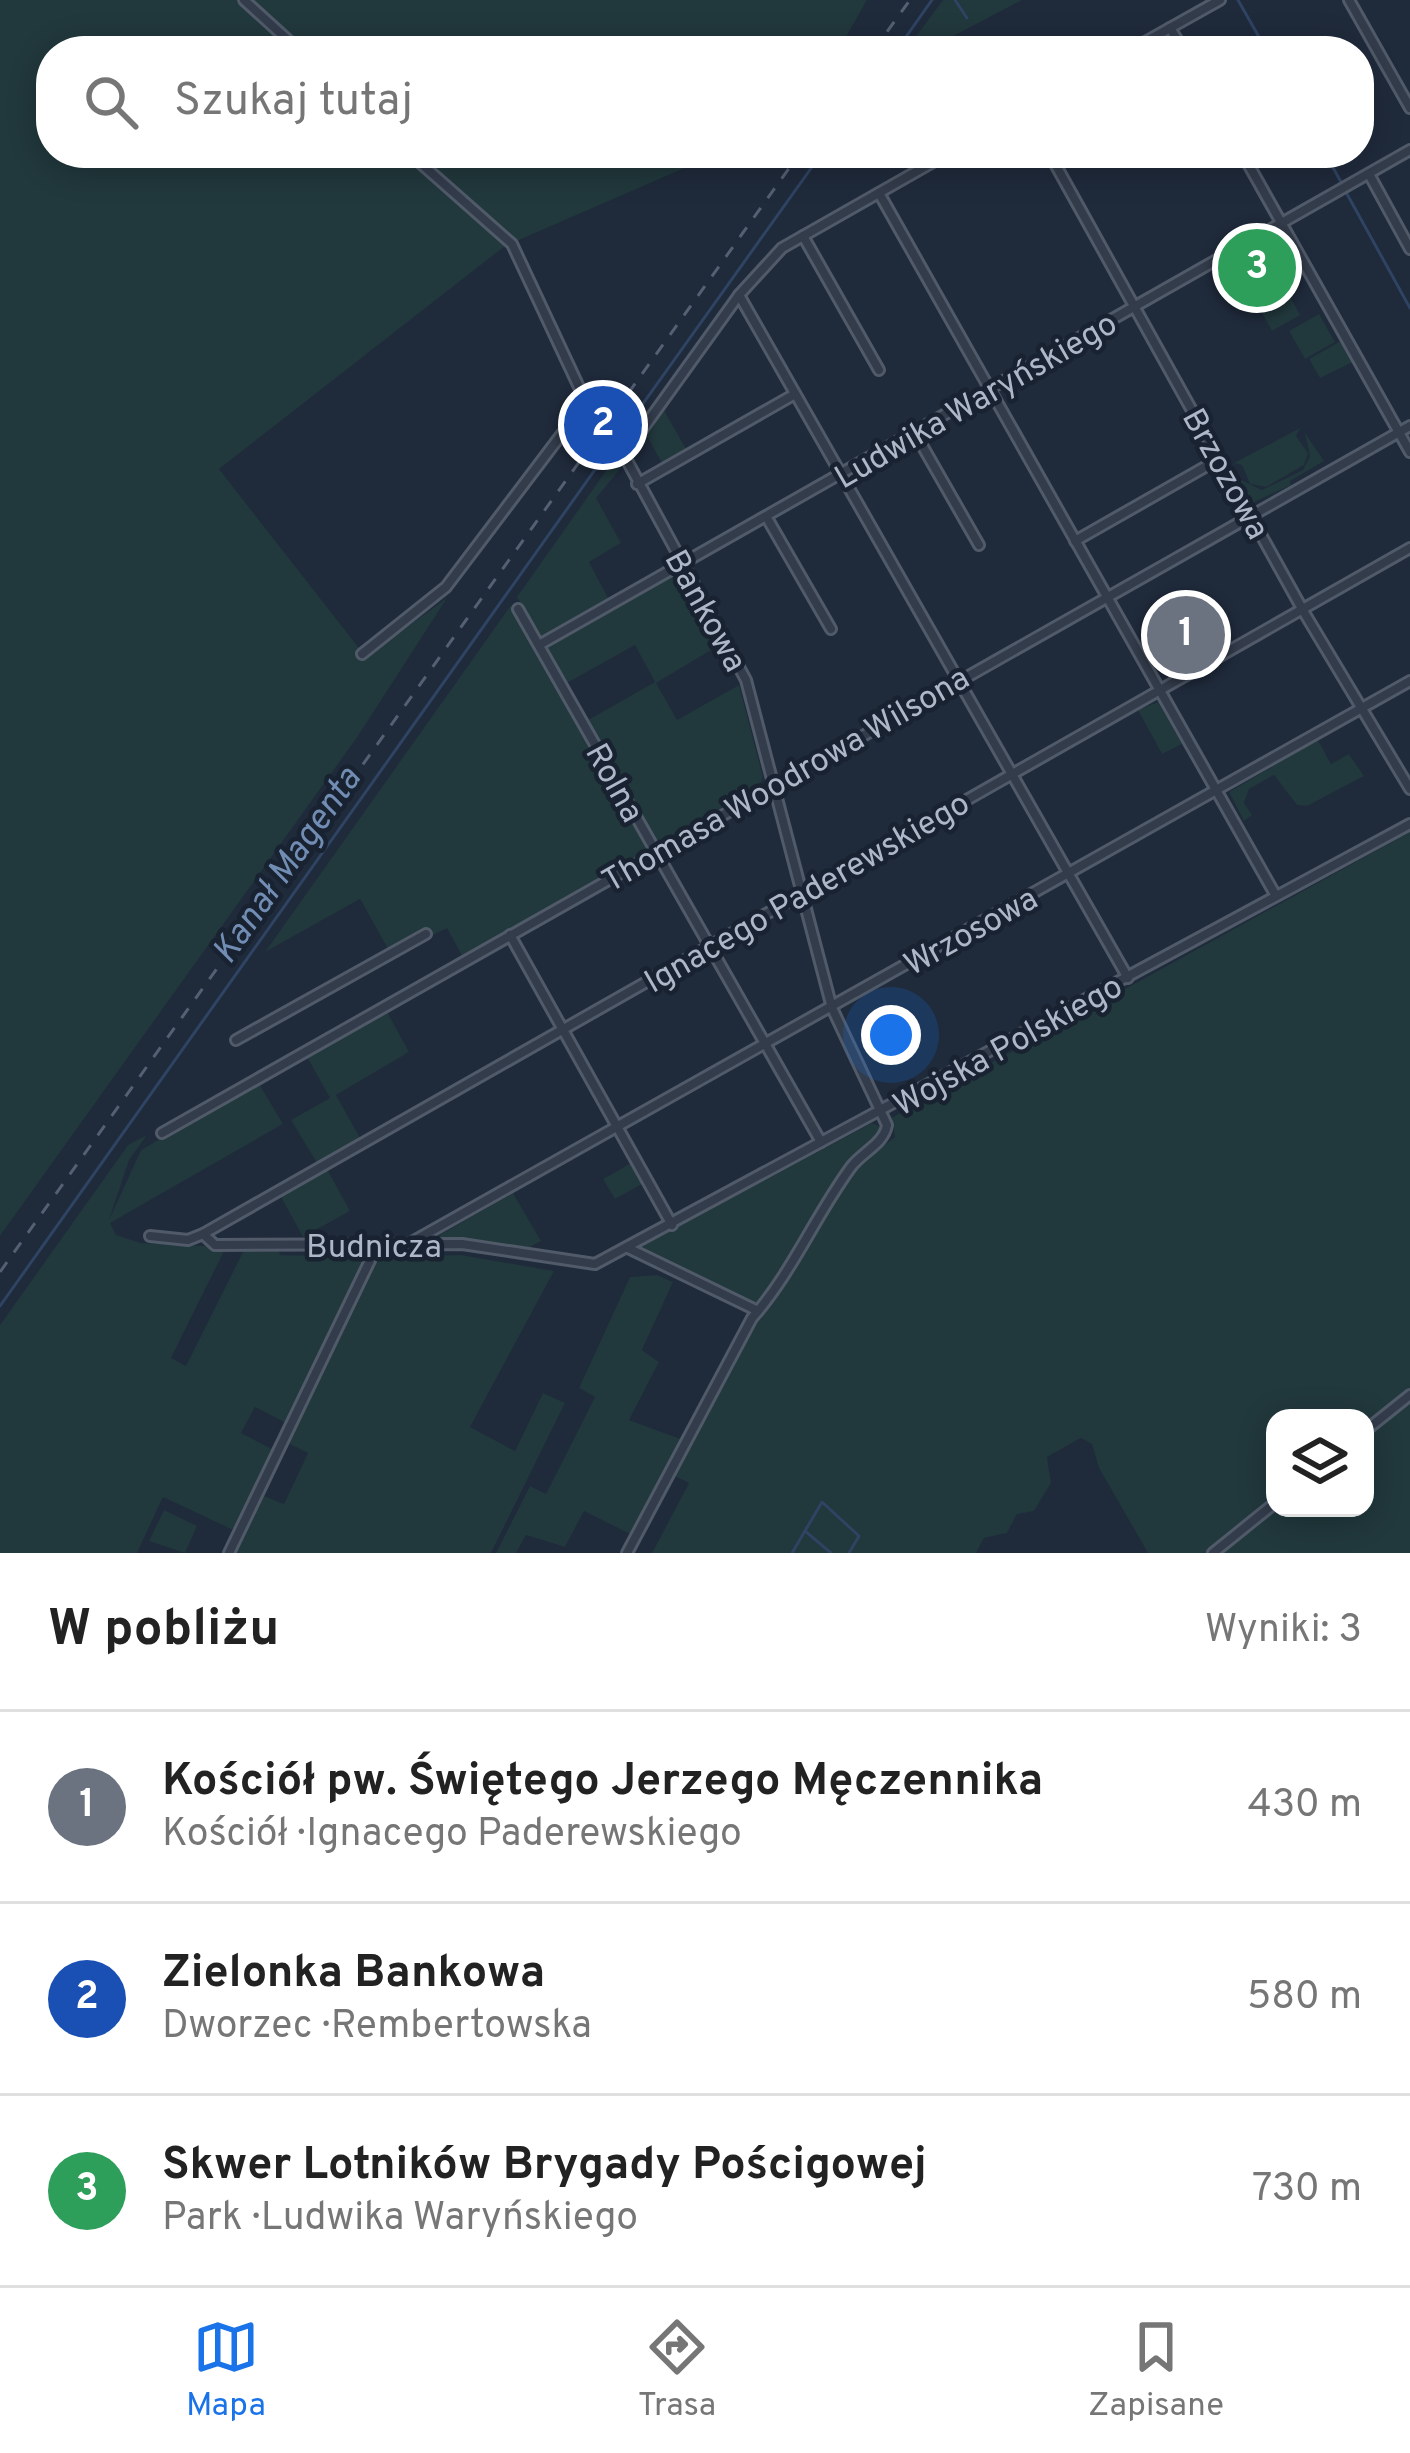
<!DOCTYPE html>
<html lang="pl">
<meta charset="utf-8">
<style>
:root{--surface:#fff;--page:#f6f6f6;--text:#222;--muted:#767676;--line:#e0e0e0;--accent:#1a73e8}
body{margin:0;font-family:Overpass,sans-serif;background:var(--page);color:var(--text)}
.controls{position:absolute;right:36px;bottom:36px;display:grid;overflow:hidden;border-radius:24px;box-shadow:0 6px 30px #0003}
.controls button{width:108px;height:108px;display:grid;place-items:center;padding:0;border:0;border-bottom:3px solid var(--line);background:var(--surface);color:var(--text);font:60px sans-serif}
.you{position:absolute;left:891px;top:1035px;width:42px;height:42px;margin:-30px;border:9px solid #fff;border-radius:50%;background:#1a73e8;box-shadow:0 0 0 18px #1a73e833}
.badge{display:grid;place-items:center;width:78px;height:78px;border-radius:50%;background:var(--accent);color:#fff;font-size:39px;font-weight:700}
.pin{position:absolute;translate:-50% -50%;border:6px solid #fff;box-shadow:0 3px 12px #0006}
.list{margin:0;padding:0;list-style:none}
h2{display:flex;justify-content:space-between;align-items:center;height:156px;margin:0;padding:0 48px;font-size:51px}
h2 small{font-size:39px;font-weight:400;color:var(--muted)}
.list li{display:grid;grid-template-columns:78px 1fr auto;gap:36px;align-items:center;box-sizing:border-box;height:192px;padding:0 48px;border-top:3px solid var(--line)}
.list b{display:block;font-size:45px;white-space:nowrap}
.list p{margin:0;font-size:39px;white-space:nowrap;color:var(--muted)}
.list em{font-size:39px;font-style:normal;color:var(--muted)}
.icon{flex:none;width:66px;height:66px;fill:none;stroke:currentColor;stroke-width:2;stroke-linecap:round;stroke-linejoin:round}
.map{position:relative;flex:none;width:1410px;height:1553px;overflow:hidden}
.search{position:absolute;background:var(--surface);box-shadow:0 6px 30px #0003;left:36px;right:36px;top:36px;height:132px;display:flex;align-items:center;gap:30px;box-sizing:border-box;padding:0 42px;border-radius:48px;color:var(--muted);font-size:45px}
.sheet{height:732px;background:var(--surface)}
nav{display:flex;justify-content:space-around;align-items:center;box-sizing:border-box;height:168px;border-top:3px solid var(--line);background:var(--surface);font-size:33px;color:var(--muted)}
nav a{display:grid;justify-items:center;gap:6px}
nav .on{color:var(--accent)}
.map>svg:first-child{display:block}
.green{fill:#21383c;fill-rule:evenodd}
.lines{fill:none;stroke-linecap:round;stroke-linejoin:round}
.stream{stroke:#2f4362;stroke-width:3}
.street-casing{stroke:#505a69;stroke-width:14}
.street{stroke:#333c4b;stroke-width:8}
.rail{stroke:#546073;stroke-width:3;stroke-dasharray:12 12;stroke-linecap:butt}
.labels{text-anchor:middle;stroke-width:9;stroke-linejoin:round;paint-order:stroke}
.street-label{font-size:33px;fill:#adb7c8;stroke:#182230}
.water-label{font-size:36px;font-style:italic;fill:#728db3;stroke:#182230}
</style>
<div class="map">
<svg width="1410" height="1553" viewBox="0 0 1410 1553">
<rect width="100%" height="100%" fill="#1f2a3b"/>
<g class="green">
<path d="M0,0H867L838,51H51V153H719L505,246L219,469L366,657L447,598L358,736L0,1236Z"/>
<path d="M943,0H1022L925,51H905Z"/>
<path d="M1277,234L1299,267L1230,304L1212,271Z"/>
<path d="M1290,296L1300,315L1272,331L1261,311Z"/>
<path d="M1319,314L1335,342L1305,359L1289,331Z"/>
<path d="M1341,341L1353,362L1320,378L1309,359Z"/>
<path d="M664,410L686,449L662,463L647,436Z"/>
<path d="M1300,428L1296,436L1308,453L1304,465L1266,487L1250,484L1242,465L1234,463Z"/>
<path d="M1305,433L1324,461L1290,481L1291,485L1252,503L1239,479L1262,490L1303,470L1310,456Z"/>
<path d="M615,458L621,468L596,498L621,543L589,562L608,598L541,637L517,597Z"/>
<path d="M677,570L718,646L656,683L677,720L739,685L763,777L760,785L658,845L588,720L655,682L635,645L567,683L545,645Z"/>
<path d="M511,605L650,850L462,956L447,928L429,937L423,929L388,949L360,899L265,952Z"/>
<path d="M1158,702L1182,744L1162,754L1138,710Z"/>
<path d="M1318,740L1331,764L1349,754L1364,776L1307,806L1297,805L1274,775L1249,789L1244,803L1252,815L1244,821L1229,792Z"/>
<path d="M1410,832V1553H1148L1099,1468L1092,1444L1081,1438L1047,1457L1051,1483L1034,1511L1017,1514L1007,1533L984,1538L976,1553H652L689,1483L673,1475L756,1315L749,1301L642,1256L639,1247L872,1123L879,1126L883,1146L895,1137L891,1118ZM1275,1418H1365V1508H1275Z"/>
<path d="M386,1010L409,1052L336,1095L360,1138L317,1163L291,1120L330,1098L306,1055Z"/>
<path d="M258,1082L283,1124L110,1223L116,1235L141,1243L226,1247L171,1358L186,1366L245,1248H278L280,1255L365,1257L368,1263L288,1424L255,1407L241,1433L276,1451L239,1527L231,1529L163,1497L137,1553H0V1325L128,1145L147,1135L129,1160L109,1220L141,1150Z"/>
<path d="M633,1162L644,1183L615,1199L603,1179Z"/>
<path d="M327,1169L350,1211L303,1237L280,1195Z"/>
<path d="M513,1193L541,1241L524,1250L431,1240Z"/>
<path d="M461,1255L554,1271L470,1427L515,1451L543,1393L565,1403L491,1553H234L262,1495L284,1504L308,1453L288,1443L379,1256Z"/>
<path d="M657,1275L673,1282L642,1350L659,1362L629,1420L683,1440L632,1535L584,1511L565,1547L526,1535L516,1553H496L530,1486L546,1494L595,1397L579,1388L630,1277Z"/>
<path d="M164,1510L197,1526L185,1553L149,1541Z"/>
</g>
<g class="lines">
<g class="stream">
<path d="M955,0L967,18"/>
<path d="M1238,0L1267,51"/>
<path d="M896,51L932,0"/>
<path d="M1325,153L1341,182"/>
<path d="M1347,194L1410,308"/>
<path d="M622,433L822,153"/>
<path d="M0,1306L609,450"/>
<path d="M805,1531L831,1553"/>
<path d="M792,1553L822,1502L859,1536L849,1553"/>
</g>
<defs>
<g id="street">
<path d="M244,0L300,51"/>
<path d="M1349,0L1410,108"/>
<path d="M1170,28L1184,51"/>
<path d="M1129,51L1220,0"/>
<path d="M1049,153L1305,614L1410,789"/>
<path d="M1242,153L1410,452"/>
<path d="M1369,174L1410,249"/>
<path d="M879,193L1276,896"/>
<path d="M803,236L879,370"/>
<path d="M739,295L1128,978"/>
<path d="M915,433L979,545"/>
<path d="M637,484L795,394"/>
<path d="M767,518L831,629"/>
<path d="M1075,541L1219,459"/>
<path d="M518,609L821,1142"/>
<path d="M539,645L1410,150"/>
<path d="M362,654L446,587L586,402L512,244L409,153"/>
<path d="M510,935L672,1225"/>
<path d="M236,1040L426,934"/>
<path d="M162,1133L1410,426"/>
<path d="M203,1234L215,1245L462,1244L595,1264L1410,824"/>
<path d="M150,1236L188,1240L203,1234L1410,548"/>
<path d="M410,1243L1410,681"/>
<path d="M628,1248L758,1311"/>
<path d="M1365,1431L1410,1395"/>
<path d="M229,1553L376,1248"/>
<path d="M627,1553L752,1318C792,1273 815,1216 851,1167C862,1152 884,1144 887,1125L832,1008L746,680L624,455L739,295L782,248L949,153"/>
<path d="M1213,1553L1275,1503"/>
</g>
</defs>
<use href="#street" class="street-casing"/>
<use href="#street" class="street"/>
<g class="rail">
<path d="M873,51L910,0"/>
<path d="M0,1272L800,153"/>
</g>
</g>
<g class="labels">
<g class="street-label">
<text transform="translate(975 399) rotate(-30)" y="12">Ludwika Waryńskiego</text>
<text transform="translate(1227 473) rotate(61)" y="12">Brzozowa</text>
<text transform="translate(707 610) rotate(61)" y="12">Bankowa</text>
<text transform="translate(785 778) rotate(-30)" y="12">Thomasa Woodrowa Wilsona</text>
<text transform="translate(616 782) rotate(61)" y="12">Rolna</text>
<text transform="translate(806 891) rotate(-30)" y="12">Ignacego Paderewskiego</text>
<text transform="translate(970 930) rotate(-29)" y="12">Wrzosowa</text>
<text transform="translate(1007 1044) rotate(-29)" y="12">Wojska Polskiego</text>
<text x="374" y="1257">Budnicza</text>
</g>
<g class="water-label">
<text transform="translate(285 864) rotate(-55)" y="13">Kanał Magenta</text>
</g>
</g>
</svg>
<div class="controls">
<button><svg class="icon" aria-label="layers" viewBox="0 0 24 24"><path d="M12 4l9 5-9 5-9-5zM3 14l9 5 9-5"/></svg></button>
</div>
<div class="you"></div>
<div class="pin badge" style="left:1186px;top:635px;background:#6b7280">1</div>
<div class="pin badge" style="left:603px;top:425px;background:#1a4fb4">2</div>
<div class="pin badge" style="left:1257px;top:268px;background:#2e9e5b">3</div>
<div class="search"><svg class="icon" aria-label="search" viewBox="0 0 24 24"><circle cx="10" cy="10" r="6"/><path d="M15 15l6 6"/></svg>Szukaj tutaj</div>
</div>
<section class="sheet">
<h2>W pobliżu<small>Wyniki: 3</small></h2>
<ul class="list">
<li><span class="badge" style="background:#6b7280">1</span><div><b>Kościół pw. Świętego Jerzego Męczennika</b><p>Kościół · Ignacego Paderewskiego</p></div><em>430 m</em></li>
<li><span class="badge" style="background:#1a4fb4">2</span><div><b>Zielonka Bankowa</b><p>Dworzec · Rembertowska</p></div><em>580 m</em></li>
<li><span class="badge" style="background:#2e9e5b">3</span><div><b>Skwer Lotników Brygady Pościgowej</b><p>Park · Ludwika Waryńskiego</p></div><em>730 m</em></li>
</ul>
</section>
<nav>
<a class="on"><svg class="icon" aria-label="map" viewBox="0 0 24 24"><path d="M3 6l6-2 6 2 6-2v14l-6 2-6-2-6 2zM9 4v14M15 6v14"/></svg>Mapa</a>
<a><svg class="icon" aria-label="directions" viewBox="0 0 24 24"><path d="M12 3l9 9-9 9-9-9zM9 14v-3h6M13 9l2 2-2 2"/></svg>Trasa</a>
<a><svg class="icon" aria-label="saved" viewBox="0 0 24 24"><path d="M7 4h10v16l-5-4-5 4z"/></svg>Zapisane</a>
</nav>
